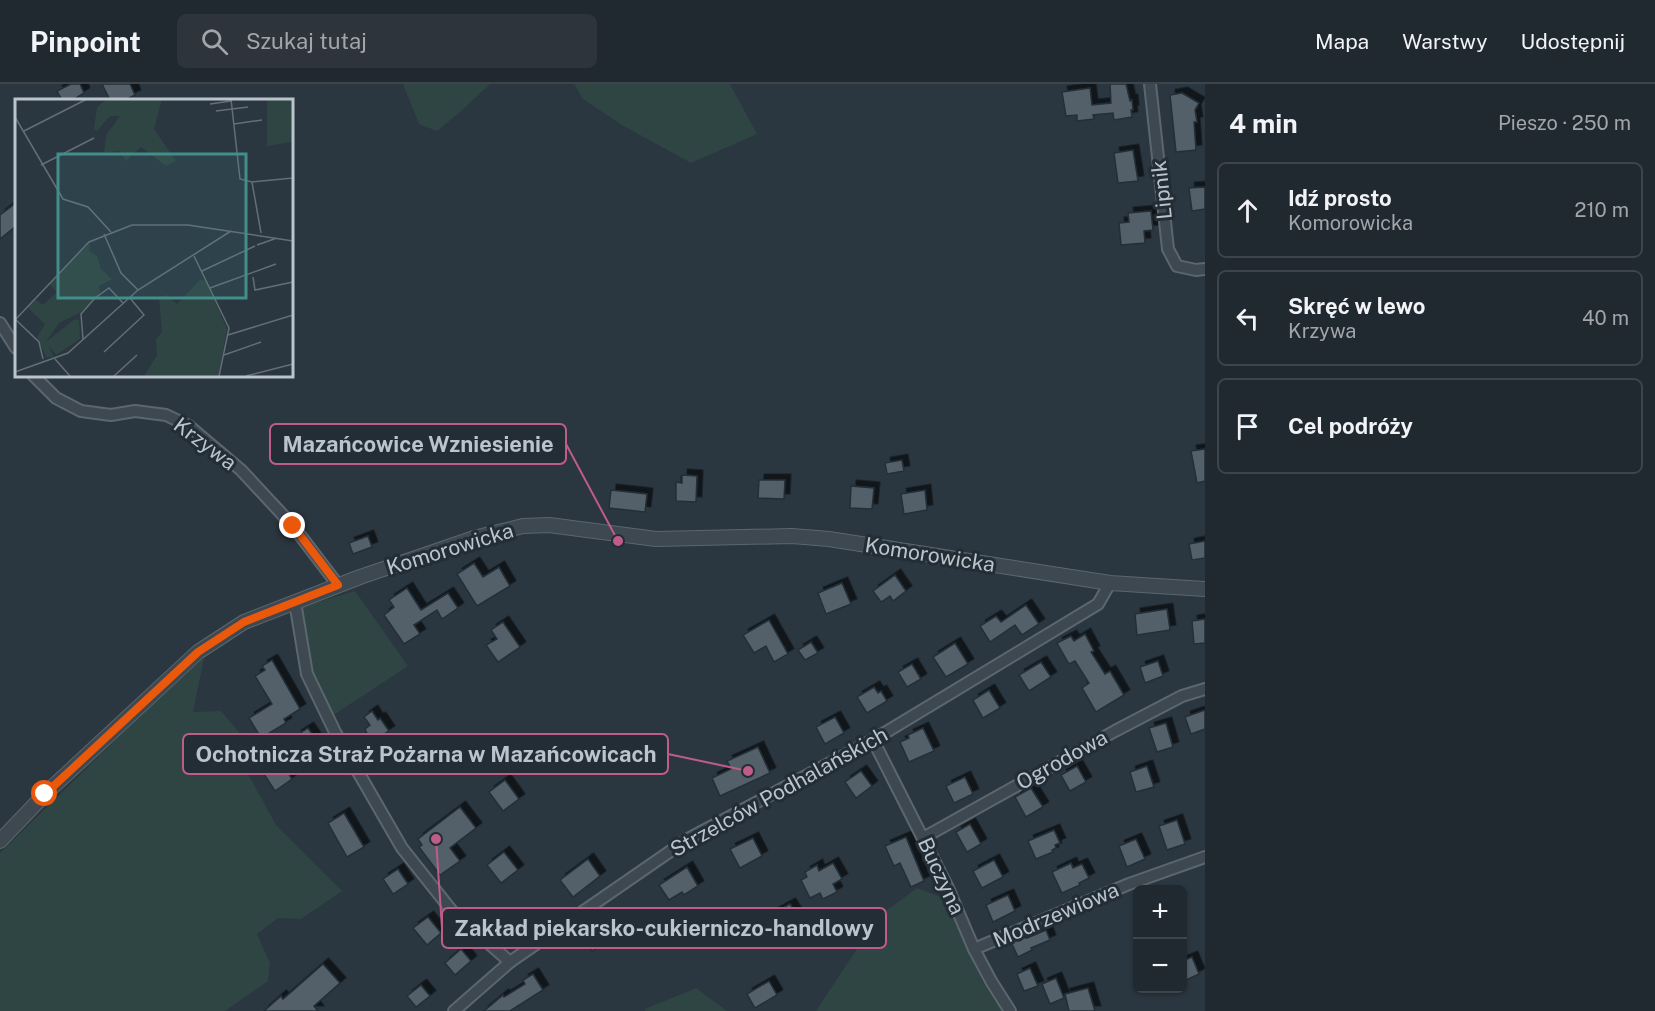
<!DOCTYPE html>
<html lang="pl">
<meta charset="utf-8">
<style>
:root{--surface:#202830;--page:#2d343c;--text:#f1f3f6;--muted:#a2a6ab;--line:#3d444c}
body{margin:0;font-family:"Public Sans",sans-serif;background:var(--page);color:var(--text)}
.controls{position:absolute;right:18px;bottom:18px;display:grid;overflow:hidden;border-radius:9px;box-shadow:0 2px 4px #0004}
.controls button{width:54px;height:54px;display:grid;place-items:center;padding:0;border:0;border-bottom:2px solid var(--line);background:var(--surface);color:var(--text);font:30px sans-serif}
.stop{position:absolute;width:18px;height:18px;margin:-14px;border:4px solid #ea580c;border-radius:50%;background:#fff}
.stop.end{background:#ea580c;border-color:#fff;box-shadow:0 2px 6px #0008}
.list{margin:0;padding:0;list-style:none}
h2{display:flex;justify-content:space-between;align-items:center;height:78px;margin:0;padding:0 24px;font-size:26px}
h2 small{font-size:20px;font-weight:400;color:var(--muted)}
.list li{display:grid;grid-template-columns:39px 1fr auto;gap:18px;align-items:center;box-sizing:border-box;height:96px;margin:0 12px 12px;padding:0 12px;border:2px solid var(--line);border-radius:9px}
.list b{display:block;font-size:22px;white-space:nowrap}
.list p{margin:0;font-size:20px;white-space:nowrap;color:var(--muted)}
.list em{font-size:20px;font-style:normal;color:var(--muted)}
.icon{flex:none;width:33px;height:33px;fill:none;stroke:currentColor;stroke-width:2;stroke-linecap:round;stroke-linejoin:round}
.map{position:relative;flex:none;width:1205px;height:927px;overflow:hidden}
header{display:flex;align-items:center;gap:36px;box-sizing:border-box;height:84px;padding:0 30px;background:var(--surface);border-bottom:2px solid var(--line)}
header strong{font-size:28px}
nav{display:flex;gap:33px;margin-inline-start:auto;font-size:21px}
.search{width:420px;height:54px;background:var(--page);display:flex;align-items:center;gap:15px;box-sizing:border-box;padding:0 21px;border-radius:9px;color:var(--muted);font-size:22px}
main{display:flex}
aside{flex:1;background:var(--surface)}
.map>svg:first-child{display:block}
.green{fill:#2f4543}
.building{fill:#53616b;stroke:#242f38;stroke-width:1.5;filter:url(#shadow)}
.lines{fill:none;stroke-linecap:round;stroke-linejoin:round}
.minor-casing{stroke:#5c666e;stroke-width:14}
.tertiary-casing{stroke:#5c666e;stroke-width:16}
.minor{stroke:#3e4850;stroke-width:10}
.tertiary{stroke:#3e4850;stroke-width:14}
.route{stroke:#ea580c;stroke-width:8}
.labels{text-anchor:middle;stroke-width:6;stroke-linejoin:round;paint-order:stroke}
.street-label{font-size:21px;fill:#bbc3cb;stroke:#222d36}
.inset-road{fill:none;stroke:#646e78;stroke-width:1.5}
.view{fill:#438d8a;fill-opacity:0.15;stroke:#438d8a;stroke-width:3}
.inset-edge{fill:none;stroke:#bbc3cb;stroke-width:3}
.leader{fill:none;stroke:#bf5c88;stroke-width:2}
.callout-dot{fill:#bf5c88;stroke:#222d36;stroke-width:2}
.callout{fill:#222d36;stroke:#bf5c88;stroke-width:2}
.callout-label{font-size:22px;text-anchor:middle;font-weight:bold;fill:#bbc3cb}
</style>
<header>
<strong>Pinpoint</strong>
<div class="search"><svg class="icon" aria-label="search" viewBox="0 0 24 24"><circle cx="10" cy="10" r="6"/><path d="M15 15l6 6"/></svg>Szukaj tutaj</div>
<nav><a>Mapa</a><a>Warstwy</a><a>Udostępnij</a></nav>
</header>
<main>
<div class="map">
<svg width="1205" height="927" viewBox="0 0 1205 927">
<defs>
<filter id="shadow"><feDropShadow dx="5.5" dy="-5.5" stdDeviation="0" flood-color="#0009"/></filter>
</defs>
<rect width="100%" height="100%" fill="#2a3640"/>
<g class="green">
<path d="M403,0H490L461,27L437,47L419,40Z"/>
<path d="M574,0H730L757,50L691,79L622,41L583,15Z"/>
<path d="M355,507L408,582L332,632L313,588L301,523Z"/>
<path d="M204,574L193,628L221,627L248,659L247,688L276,741L342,807L301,835L278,834L257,850L270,879L268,897L225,927H0V769L144,628Z"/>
<path d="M917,804L946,815L982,897L1002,927H816L878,833Z"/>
<path d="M696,904L727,927H645V925Z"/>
</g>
<g class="building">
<path d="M71,0H80L84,9L73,16H62L57,7Z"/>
<path d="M102,0H130L135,11L125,16H110Z"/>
<path d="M1110,0H1126L1130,17L1132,16L1133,26H1131L1132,33L1114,36L1113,29L1093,31L1094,35L1077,37V31L1066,32L1062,8L1090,4L1092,21L1111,19Z"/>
<path d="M1182,9L1199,19L1195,26L1197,38H1194L1196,66L1176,68L1170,11Z"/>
<path d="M1133,66L1138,97L1118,99L1114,69Z"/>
<path d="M1205,103V125L1192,127L1189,104Z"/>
<path d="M16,119V142L0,155V131Z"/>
<path d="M1151,127L1153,146L1144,147L1145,159L1121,161L1119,139L1129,138L1128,129Z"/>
<path d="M1205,365V397L1197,399L1191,367Z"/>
<path d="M902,376L904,387L887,390L885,379Z"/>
<path d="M682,391L697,392L696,418L676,417V398L682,399Z"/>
<path d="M759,396H785L784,415L758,414Z"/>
<path d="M851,402L874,404L872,425L850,424Z"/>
<path d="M611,406L647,410L645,428L609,424Z"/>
<path d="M925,406L927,426L904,430L901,410Z"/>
<path d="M368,452L372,463L353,470L349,459Z"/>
<path d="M1205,457V474L1192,476L1189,460Z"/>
<path d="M474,479L483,493L499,483L510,502L477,522L457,490Z"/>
<path d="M895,491L906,507L893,517L890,512L881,518L873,507Z"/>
<path d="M842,499L851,520L826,530L818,509Z"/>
<path d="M407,504L421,526L448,509L458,524L442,535L437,526L414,541L420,550L404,560L384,531L394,523L389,516Z"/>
<path d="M1026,521L1039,540L1022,551L1015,541L990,558L980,542L996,532L1001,538Z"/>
<path d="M1167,525L1170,546L1137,551L1135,530Z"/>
<path d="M1205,535V559L1194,560L1192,537Z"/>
<path d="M769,536L788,570L774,578L766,562L754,569L743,551Z"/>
<path d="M503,538L520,563L498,578L486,561L497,555L491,546Z"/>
<path d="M1085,550L1094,567L1091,568L1105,590L1110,587L1124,611L1096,628L1082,604L1089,599L1075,577L1069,580L1057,559L1071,552L1074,557Z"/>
<path d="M811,558L818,569L805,576L798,566Z"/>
<path d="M955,559L968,580L946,593L933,573Z"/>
<path d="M272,576L300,625L284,635L286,639L261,654L249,634L272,620L255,592L265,586L262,582Z"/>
<path d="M1158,577L1163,592L1145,599L1140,583Z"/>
<path d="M1041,578L1051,593L1029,607L1019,591Z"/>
<path d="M912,580L921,595L907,603L898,588Z"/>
<path d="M874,603L878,609L881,607L887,617L867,629L857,613Z"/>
<path d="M989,606L1000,624L983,634L973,616Z"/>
<path d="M1205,626V645L1191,650L1185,633Z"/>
<path d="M372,627L378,636L380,634L389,647L375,656H370L365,645L370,641L364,633Z"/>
<path d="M835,633L844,649L825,660L816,643Z"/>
<path d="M1166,639L1173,663L1157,668L1149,644Z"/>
<path d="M308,644L319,660L307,669L296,652Z"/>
<path d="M923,644L934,667L909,678L900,658L909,654L908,651Z"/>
<path d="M758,663L770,689L720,712L712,694L731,685L727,677Z"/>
<path d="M279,675L292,695L275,707L262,687Z"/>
<path d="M1077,682L1086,698L1070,707L1061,691Z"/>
<path d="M1147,682L1154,703L1136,708L1130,688Z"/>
<path d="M861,687L872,702L856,714L845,698Z"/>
<path d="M965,693L973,710L954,719L946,702Z"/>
<path d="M505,696L519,715L503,727L489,708Z"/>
<path d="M1031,704L1043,723L1026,733L1015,713Z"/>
<path d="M460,723L476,744L450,764L460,777L440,791L419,763L422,761L418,755Z"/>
<path d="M344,729L364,763L347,773L328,739Z"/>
<path d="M1177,736L1185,760L1167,766L1159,742Z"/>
<path d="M970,740L981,760L967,768L956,748Z"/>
<path d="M1054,746L1060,759L1055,761L1056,764L1052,766L1053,768L1036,775L1028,757Z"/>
<path d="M906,753L924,797L911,803L900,779L894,782L885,762Z"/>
<path d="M753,754L762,772L740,784L730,765Z"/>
<path d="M1136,755L1145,775L1127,783L1119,762Z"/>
<path d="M504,768L518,786L501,799L487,781Z"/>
<path d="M588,775L600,792L573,813L560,796Z"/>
<path d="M994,776L1003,793L982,804L973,787Z"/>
<path d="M833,779L842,795L833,800L837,808L823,815L820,809L810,814L801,796L807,793L805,788L817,781L819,787Z"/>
<path d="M1071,779L1073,784L1082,780L1089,794L1079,799L1080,801L1062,809L1052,788Z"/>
<path d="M687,783L698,802L684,811L682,808L669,816L659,801Z"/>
<path d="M398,785L408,800L393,810L383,795Z"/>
<path d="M1008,811L1015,827L993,838L986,821Z"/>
<path d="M790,820L798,833L781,842L773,829Z"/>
<path d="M428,833L441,849L427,861L413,844Z"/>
<path d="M595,839L606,858L592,867L580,849Z"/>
<path d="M1046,846L1050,856L1031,864L1032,866L1018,873L1012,860L1013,857L1024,852L1025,854H1027Z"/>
<path d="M461,865L471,877L455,891L445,879Z"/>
<path d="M1192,873L1199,890L1182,898V877Z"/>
<path d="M323,880L340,899L314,922L318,927H264L281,912L283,915Z"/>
<path d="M1030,884L1038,902L1024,907L1017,890Z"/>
<path d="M533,890L543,906L510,927H484L503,911L504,913L525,900L523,896Z"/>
<path d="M1056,894L1064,914L1050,920L1042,900Z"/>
<path d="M769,897L777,911L755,924L747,910Z"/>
<path d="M421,901L430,912L416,923L407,912Z"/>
<path d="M1088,904L1095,927H1069L1065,910Z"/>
</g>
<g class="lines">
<defs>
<g id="minor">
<path d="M1150,0L1168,165L1177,182L1196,186L1205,185"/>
<path d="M0,239L16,264"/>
<path d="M33,291L56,314L81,327L111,331L135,327L166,331L189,342L241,386L293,442L338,501"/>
<path d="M295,518L307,590L335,648L402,764L452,827L510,878"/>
<path d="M873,656L948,804L974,865L991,897L1010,927"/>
<path d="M923,754L1115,647L1182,612L1205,605"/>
<path d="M974,865L1129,800L1205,773"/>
<path d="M454,927L510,878L688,755L873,656L1098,520L1110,499"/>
</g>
<path id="tertiary" d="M0,757L45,710L198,568L244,538L360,493L474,454L523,442L549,441L656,455L792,452L829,455L1110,499L1205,505"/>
</defs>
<use href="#minor" class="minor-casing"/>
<use href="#tertiary" class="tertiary-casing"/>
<use href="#minor" class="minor"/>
<use href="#tertiary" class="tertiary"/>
</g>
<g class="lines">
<path class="route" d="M45,710L198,568L244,538L338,501L293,442"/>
</g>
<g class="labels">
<g class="street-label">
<text transform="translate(1162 106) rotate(-96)" y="7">Lipnik</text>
<text transform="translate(205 360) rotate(37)" y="7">Krzywa</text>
<text transform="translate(450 465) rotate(-17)" y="7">Komorowicka</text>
<text transform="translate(930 471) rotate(9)" y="7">Komorowicka</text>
<text transform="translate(1062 676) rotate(-29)" y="7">Ogrodowa</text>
<text transform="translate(779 708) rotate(-29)" y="7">Strzelców Podhalańskich</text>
<text transform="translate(941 792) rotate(65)" y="7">Buczyna</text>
<text transform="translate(1056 831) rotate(-23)" y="7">Modrzewiowa</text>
</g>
</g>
<g transform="translate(15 15)">
<rect width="278" height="278" fill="#2a3640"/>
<path d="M92,0H147L139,30L161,62L151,67L126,48L111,62L104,52L89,54L91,36L105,17H95L82,32L79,30L82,8ZM252,0H277V43L252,47ZM75,144L74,152L82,157L86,170L97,180L84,187L85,194L66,213L44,224L31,243L60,220L64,221L65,240L41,256L33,246L39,258H31L22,238L30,225L13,209L20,200L28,206L42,193L34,185ZM186,180L191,182L212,230L203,277H129L142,256L141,240L147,233L144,199L152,196L162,205Z" fill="#2f4543"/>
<path class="inset-road" d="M216,0L225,80L237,83L246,134M195,5L216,2M201,12L233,8M0,18L48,100L73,108L96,133M219,25L247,21M9,32L72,0M26,66L79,39M237,83L278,79M89,135L106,174L123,191M242,146L262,139M179,157L214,229L204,277M187,172L240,147M238,178L240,191L278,183M195,189L261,165M0,221L74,143L117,126H173L278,142M1,221L24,243L28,260M213,236L278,216M68,240L66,215L80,199L94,189L108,204M89,253L129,216L115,199M209,256L246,243M40,260L55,277M0,273L53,254L123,191L216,132M99,277L122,256M231,277L278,265"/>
<path class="view" d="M43,55H231V199H43Z"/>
<rect width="278" height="278" class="inset-edge"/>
</g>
<path class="leader" d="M618 457L566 360M748 687L668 670M436 755L442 844"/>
<g class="callout-dot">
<circle cx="618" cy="457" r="6"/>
<circle cx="748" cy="687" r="6"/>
<circle cx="436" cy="755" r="6"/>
</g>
<g class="callout">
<rect x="270" y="340" width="296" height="40" rx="6"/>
<rect x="183" y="650" width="485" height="40" rx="6"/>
<rect x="442" y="824" width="444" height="40" rx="6"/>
</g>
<g class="callout-label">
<text x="418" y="368">Mazańcowice Wzniesienie</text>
<text x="426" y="678">Ochotnicza Straż Pożarna w Mazańcowicach</text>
<text x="664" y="852">Zakład piekarsko-cukierniczo-handlowy</text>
</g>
</svg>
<div class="controls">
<button>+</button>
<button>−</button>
</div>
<div class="stop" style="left:45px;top:710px"></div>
<div class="stop end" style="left:293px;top:442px"></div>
</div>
<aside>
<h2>4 min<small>Pieszo · 250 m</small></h2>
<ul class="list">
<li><svg class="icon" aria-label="ahead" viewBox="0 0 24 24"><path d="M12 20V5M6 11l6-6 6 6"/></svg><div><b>Idź prosto</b><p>Komorowicka</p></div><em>210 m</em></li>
<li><svg class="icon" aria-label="left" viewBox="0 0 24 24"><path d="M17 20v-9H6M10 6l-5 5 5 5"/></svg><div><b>Skręć w lewo</b><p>Krzywa</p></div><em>40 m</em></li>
<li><svg class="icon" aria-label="arrive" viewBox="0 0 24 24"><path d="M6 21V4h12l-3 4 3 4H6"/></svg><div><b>Cel podróży</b></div></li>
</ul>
</aside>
</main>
